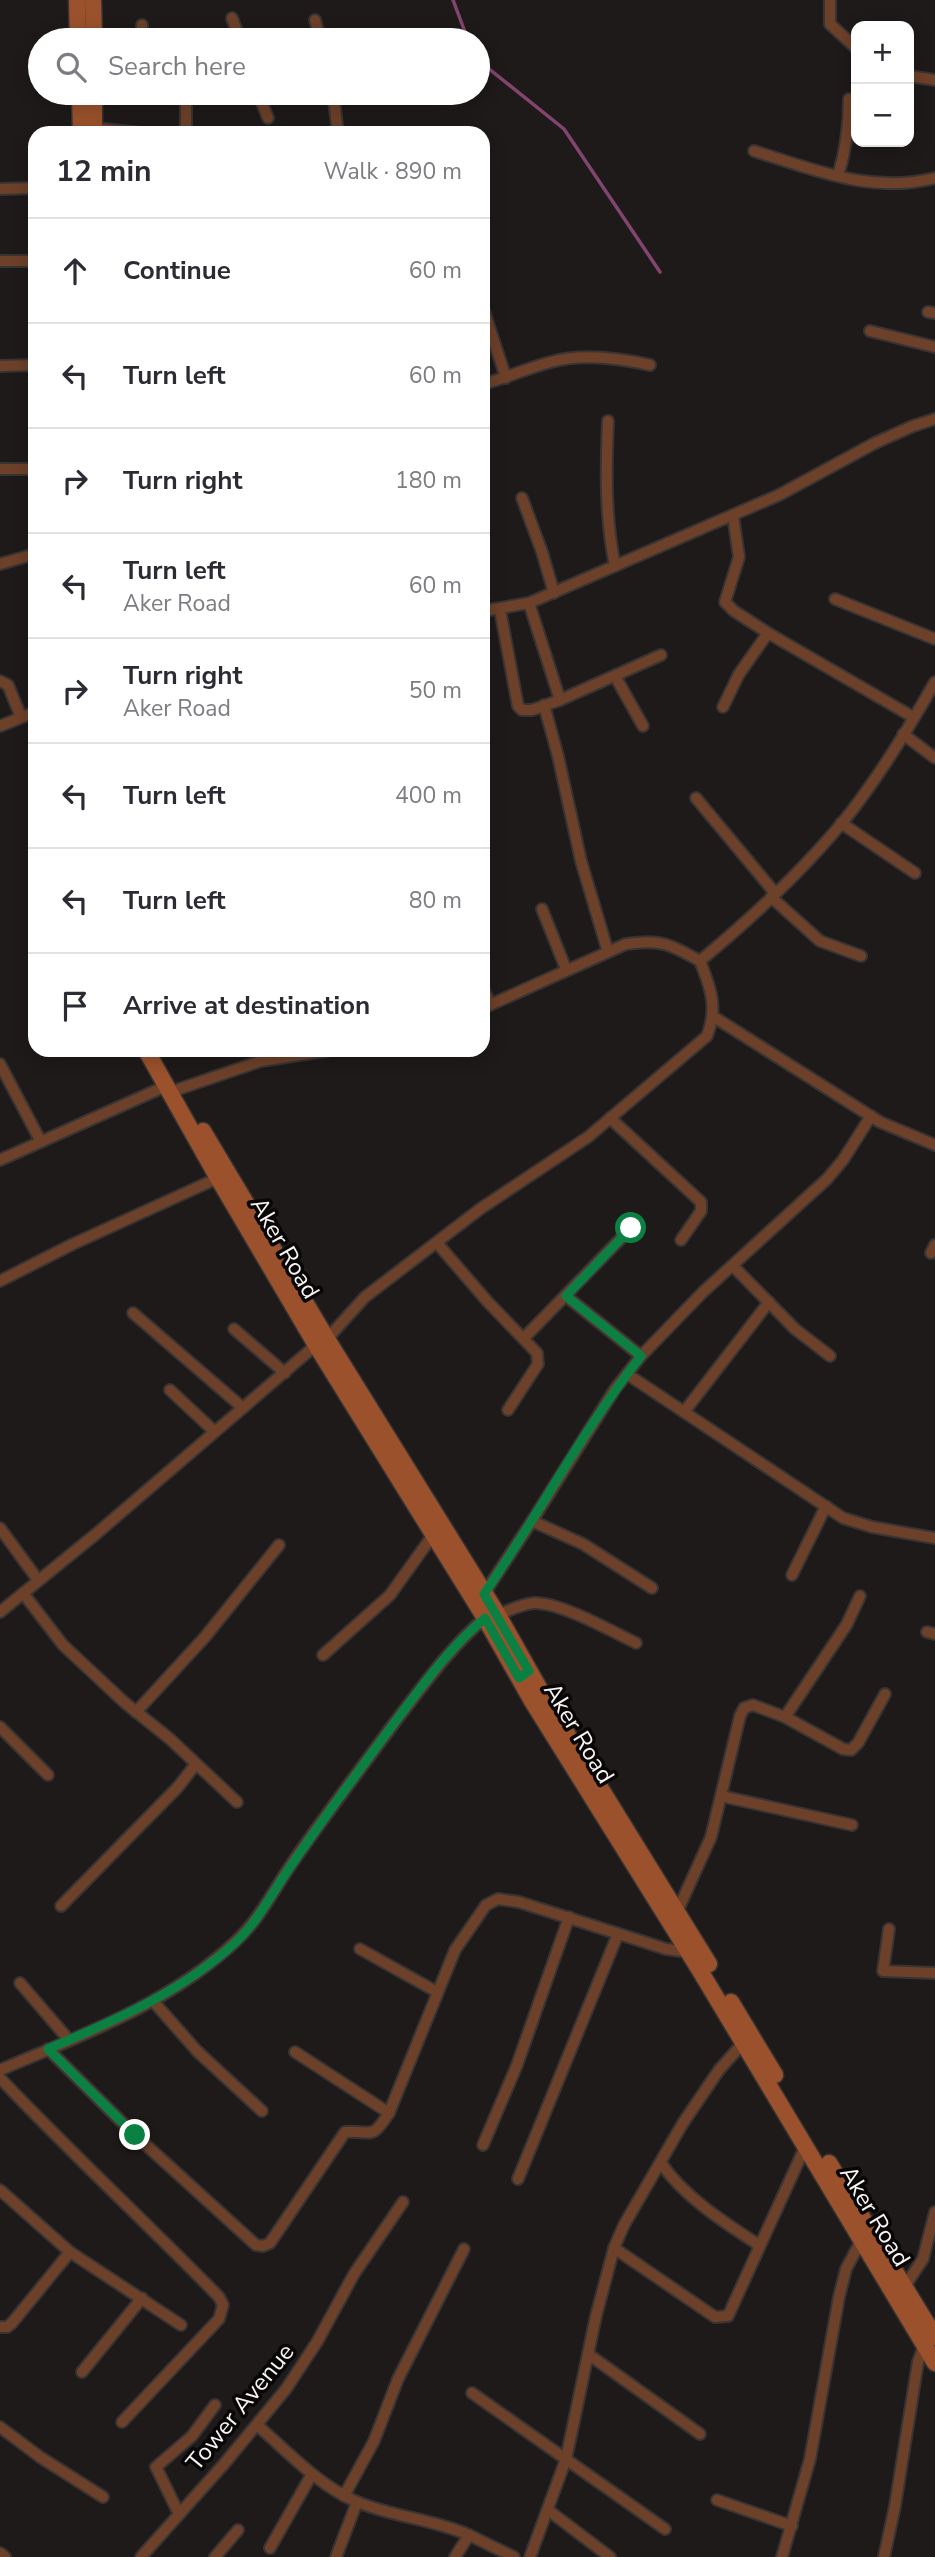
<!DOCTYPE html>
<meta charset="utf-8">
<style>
:root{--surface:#fff;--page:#f7f7f7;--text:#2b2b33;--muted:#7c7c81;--line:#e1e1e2}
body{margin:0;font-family:"Nunito Sans",sans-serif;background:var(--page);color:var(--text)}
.controls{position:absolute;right:21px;top:21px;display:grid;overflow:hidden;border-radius:14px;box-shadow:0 4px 18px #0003}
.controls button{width:63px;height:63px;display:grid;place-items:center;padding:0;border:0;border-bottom:2px solid var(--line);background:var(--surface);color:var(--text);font:35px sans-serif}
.stop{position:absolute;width:21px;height:21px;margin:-16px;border:5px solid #0b8043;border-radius:50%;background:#fff}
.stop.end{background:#0b8043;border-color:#fff;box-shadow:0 2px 7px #0008}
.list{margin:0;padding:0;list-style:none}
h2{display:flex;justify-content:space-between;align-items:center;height:91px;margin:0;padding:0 28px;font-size:30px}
h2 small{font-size:23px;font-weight:400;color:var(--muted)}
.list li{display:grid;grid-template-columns:46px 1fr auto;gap:21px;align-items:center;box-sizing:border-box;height:105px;padding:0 28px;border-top:2px solid var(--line)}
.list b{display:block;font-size:26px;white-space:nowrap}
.list p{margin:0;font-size:23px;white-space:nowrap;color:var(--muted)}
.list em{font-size:23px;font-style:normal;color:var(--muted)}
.icon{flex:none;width:38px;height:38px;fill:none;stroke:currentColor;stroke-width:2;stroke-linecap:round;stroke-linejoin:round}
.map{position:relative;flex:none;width:935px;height:2557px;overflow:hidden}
.search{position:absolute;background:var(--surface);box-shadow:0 4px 18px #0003;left:28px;top:28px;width:462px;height:77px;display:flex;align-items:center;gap:18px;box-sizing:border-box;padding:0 24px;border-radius:38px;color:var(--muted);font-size:26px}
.panel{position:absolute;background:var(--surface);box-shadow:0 4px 18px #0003;left:28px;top:126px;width:462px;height:931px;border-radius:21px}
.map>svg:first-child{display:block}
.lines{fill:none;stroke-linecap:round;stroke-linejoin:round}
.stream{stroke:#82456f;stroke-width:3.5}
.street-casing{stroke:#393434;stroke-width:14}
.secondary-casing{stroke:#393434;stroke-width:19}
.street{stroke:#6d4029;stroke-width:10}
.secondary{stroke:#9b522c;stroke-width:16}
.route{stroke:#0b8043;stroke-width:9}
.labels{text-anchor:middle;stroke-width:7;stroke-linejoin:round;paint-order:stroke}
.street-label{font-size:24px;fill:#f7f4f3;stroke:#080606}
</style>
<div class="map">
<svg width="935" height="2557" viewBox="0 0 935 2557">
<rect width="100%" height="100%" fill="#1f1a1a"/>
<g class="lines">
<g class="stream">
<path d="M453,0L468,40"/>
<path d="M478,60L564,129L660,272"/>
</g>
<defs>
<g id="street">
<path d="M830,0V24L856,48"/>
<path d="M232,18L240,40"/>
<path d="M315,20L320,40"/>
<path d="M142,40V25"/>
<path d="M909,76L935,80"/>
<path d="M258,93L268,118"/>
<path d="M333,93L338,133"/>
<path d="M94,128L141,133"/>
<path d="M186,133V103"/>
<path d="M754,151C815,170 871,194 935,178"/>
<path d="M838,176C846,150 849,126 849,99"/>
<path d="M0,189L35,188"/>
<path d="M0,261H35"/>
<path d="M483,308L506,378"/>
<path d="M928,312L935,313"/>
<path d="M870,331L935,347"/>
<path d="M0,366L35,365"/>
<path d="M483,384C506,378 528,368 551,362C583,353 619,358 650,365"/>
<path d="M608,421C606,471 605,517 615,566"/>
<path d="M0,469H35"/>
<path d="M522,498L542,552L554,593"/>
<path d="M733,516L739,557L725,602L734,611L768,633L913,717"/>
<path d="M0,564L35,554"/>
<path d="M835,599L935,639"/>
<path d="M500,610L518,706L522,710H532L560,700L529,603"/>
<path d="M483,611L529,603L779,495L875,443L913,426L935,419"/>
<path d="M615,676L643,726"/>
<path d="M0,681L8,685L21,717"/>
<path d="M560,700L661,655"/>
<path d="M544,705L558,756L581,861L608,952"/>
<path d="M723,707L739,674L768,633"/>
<path d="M0,726L35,712"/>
<path d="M903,734L935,758"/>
<path d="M696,798L775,893"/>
<path d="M841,823L915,873"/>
<path d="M771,897L820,941L861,956"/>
<path d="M542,909L566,969"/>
<path d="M700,961C753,917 807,867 850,813C882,772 910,726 935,682"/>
<path d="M483,988L490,1005"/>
<path d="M714,1017L880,1122L935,1145"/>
<path d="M0,1064L41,1142"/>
<path d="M179,1089L261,1061L331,1050"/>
<path d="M610,1118L701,1202V1211L681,1240"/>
<path d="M0,1160L166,1086"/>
<path d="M437,1243L487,1301L537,1353L538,1364L508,1410"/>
<path d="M931,1253L935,1245"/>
<path d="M733,1266L795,1329L830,1356"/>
<path d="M0,1281L73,1244L218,1178"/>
<path d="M566,1296L641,1356"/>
<path d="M133,1313L243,1408"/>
<path d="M234,1329L285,1373"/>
<path d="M524,1338L631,1228"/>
<path d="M327,1339L365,1297L480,1209L588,1137L707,1036C718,1008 711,989 700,961C670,944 661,939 626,944L483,1008"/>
<path d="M627,1374L843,1518L872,1527L935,1538"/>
<path d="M170,1390L215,1432"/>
<path d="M684,1412L769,1302"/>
<path d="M532,1521L583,1544L652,1588"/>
<path d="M0,1528L38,1580"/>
<path d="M792,1575L826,1506"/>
<path d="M23,1593L63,1645L124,1702L170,1739L237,1802"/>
<path d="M484,1594L532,1521L615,1389L641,1356L703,1292L827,1179L843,1160L871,1116"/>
<path d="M0,1612L96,1534L316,1345"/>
<path d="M498,1615C510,1610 521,1604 534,1603C560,1602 611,1631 636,1643"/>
<path d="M927,1632L935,1634"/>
<path d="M323,1655L390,1595L433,1535"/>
<path d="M136,1712L205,1637L279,1545"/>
<path d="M785,1717L847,1624L860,1596"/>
<path d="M0,1727L48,1775"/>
<path d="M721,1796L852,1825"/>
<path d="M61,1906L178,1787L196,1764"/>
<path d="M677,1912L711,1837L740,1716L744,1708L753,1705L785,1717L843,1749L851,1750L858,1743L885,1694"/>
<path d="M889,1929L883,1971L935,1973"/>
<path d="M360,1949L437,1992"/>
<path d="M20,1983L69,2040"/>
<path d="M153,2001L197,2051L262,2111"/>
<path d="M48,2049L135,2135L256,2245L263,2246L270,2243L345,2132C373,2130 371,2141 389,2113L455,1950L486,1905L498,1899L519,1902L666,1949L688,1952"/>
<path d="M295,2052L389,2113"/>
<path d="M0,2070C82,2035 171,2003 236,1941C261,1918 275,1887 295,1859C327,1813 361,1768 395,1722C423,1686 450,1647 485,1618"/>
<path d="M0,2078C71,2153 147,2223 219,2297L223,2305L219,2319L122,2422"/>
<path d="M483,2145L517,2065L569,1917"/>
<path d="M661,2163C684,2197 725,2223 759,2245"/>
<path d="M518,2179L618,1934"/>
<path d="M0,2190L70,2252L181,2325"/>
<path d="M614,2248L715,2317L728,2316L806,2145"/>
<path d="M905,2286L923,2259L935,2212"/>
<path d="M0,2327H7L12,2323L70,2252"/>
<path d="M588,2354L700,2434"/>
<path d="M82,2372L142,2298"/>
<path d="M472,2393L665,2529"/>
<path d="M257,2425C287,2451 318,2485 355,2501C392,2517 433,2519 469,2535"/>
<path d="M0,2427L40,2457L103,2497"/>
<path d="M344,2496L374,2441L398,2379L464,2249"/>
<path d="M717,2500L792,2526"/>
<path d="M548,2510L610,2557"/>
<path d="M179,2514L156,2467L192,2436L215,2405"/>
<path d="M270,2548L312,2474"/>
<path d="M0,2553L5,2557"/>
<path d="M141,2557L224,2464L286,2389L317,2342L354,2274L403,2202"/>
<path d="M215,2557L238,2530"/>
<path d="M336,2557L357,2502"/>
<path d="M455,2557L469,2535L514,2557"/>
<path d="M530,2557L566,2459L596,2316L614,2248L624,2225L683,2123L719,2070L743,2043"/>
<path d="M782,2557L810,2459L839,2297L846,2269L862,2239"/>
<path d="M884,2557L895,2506L918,2362L924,2346"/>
</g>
<g id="secondary">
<path d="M77,0L78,40"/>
<path d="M93,0L94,40"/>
<path d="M80,93L81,133"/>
<path d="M94,93V133"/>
<path d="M146,1050L218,1178L316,1345L485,1618L532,1701L699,1969L935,2363"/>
<path d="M203,1131L327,1339L498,1615L543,1695L709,1964"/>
<path d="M731,2002L775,2075"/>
<path d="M829,2163L935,2337"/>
</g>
</defs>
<use href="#street" class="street-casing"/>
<use href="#secondary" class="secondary-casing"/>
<use href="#street" class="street"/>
<use href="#secondary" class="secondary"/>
</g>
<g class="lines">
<path class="route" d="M135,2135L48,2049C115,2020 182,1992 236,1942C261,1918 275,1887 295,1860C327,1813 361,1768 395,1722C422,1686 450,1647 485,1618L519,1678L529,1671L484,1594C538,1516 582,1431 641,1356L566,1296L631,1228"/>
</g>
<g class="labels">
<g class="street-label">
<text transform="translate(285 1248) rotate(60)" y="8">Aker Road</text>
<text transform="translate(579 1733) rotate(59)" y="8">Aker Road</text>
<text transform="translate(875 2216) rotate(59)" y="8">Aker Road</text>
<text transform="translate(240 2407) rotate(-51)" y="8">Tower Avenue</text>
</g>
</g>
</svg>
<div class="controls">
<button>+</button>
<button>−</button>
</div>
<div class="stop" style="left:631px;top:1228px"></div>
<div class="stop end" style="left:135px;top:2135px"></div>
<div class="search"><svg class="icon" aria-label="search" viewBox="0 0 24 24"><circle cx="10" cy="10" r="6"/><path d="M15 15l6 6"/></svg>Search here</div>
<section class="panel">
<h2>12 min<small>Walk · 890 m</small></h2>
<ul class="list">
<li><svg class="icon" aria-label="ahead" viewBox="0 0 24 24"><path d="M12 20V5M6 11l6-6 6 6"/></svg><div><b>Continue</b></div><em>60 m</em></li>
<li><svg class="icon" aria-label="left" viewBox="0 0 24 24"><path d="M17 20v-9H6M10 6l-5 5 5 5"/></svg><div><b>Turn left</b></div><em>60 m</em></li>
<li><svg class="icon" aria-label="right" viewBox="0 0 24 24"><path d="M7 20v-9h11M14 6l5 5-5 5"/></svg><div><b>Turn right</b></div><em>180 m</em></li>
<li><svg class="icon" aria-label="left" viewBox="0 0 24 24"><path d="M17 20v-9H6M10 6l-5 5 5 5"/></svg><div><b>Turn left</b><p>Aker Road</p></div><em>60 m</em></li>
<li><svg class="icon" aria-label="right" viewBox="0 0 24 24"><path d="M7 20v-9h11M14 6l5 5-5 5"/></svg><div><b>Turn right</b><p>Aker Road</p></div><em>50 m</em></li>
<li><svg class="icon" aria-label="left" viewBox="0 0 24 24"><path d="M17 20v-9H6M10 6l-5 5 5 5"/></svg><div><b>Turn left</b></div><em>400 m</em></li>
<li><svg class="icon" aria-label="left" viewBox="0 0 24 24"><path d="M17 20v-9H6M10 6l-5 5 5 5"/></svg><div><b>Turn left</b></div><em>80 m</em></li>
<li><svg class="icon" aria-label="arrive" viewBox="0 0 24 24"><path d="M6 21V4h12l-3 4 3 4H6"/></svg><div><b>Arrive at destination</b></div></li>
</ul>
</section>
</div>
